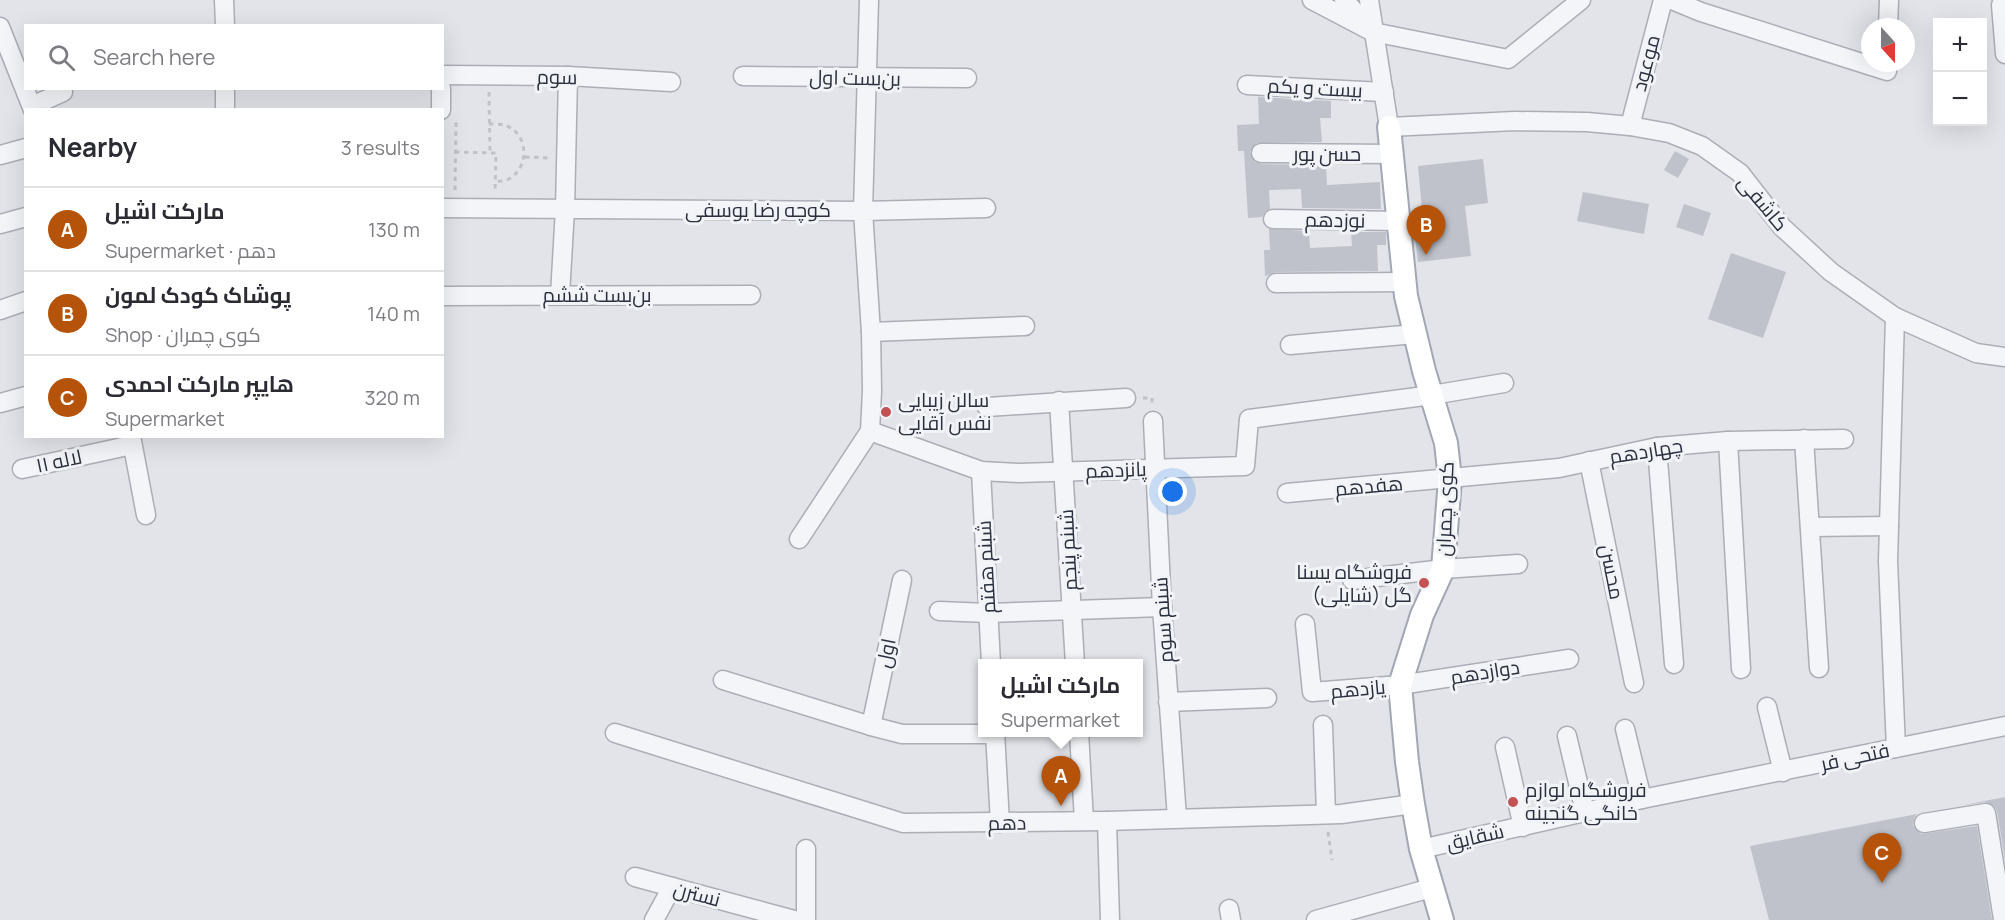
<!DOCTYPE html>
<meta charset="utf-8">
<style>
:root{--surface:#fff;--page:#f2f2f3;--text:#2b2b33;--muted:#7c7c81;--line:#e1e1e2;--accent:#b45309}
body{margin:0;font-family:Manrope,Cairo,sans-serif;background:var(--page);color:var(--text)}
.controls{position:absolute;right:18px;top:18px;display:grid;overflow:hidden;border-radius:0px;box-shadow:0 6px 24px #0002}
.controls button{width:54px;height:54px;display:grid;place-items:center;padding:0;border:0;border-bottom:2px solid var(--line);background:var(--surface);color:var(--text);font:30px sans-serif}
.compass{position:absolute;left:1861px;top:18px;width:54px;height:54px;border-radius:50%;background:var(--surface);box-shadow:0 6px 24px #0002;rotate:159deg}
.you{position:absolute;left:1173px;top:492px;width:21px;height:21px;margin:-15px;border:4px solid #fff;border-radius:50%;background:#1a73e8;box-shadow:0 0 0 9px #1a73e833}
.badge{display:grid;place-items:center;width:39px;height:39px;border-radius:50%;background:var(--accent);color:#fff;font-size:20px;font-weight:700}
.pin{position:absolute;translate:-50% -50px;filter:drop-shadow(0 2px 3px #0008)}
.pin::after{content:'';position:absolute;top:32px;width:21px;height:18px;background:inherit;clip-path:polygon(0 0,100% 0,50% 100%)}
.popup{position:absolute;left:978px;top:659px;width:165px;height:78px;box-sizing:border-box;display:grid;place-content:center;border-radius:0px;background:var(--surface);filter:drop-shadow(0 2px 4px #0005);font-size:20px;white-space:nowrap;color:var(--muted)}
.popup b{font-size:22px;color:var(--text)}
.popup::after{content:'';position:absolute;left:50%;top:100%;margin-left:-12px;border:12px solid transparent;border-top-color:var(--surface)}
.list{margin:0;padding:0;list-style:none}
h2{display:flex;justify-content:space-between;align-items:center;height:78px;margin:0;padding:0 24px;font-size:26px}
h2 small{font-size:20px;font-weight:400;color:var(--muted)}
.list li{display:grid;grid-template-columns:39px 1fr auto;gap:18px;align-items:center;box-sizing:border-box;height:84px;padding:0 24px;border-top:2px solid var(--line)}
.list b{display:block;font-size:22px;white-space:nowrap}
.list p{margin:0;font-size:20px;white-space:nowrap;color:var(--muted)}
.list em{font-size:20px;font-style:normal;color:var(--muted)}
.icon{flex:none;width:33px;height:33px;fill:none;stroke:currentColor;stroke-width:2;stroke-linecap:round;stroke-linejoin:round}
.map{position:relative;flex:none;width:2005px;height:920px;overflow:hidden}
.search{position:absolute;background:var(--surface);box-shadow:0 6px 24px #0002;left:24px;top:24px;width:420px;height:66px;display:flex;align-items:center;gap:15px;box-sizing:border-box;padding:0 21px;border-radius:0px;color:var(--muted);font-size:22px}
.panel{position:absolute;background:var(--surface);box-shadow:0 6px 24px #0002;left:24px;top:108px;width:420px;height:330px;border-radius:0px}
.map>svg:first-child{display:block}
.building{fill:#bfc2cb}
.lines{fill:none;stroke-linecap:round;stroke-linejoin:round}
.minor-casing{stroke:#abaeb6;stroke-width:21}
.major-casing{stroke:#a2a7b4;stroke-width:26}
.path{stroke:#c0c2c8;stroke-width:3;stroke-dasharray:4.5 4.5;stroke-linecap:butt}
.minor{stroke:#f4f5f8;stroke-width:18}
.major{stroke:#fff;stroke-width:22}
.poi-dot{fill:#c35254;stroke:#f1f3f6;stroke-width:2}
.labels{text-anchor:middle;stroke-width:6;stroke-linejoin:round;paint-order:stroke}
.street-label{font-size:20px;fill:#2b303f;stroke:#f1f3f6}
.poi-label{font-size:20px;fill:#2b303f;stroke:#f1f3f6;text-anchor:start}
</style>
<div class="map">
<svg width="2005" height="920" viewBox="0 0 2005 920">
<rect width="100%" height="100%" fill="#e2e4e9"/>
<g class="building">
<path d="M1258,97L1331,101V118H1320L1322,142L1256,143L1250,152L1255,162L1261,164L1326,165L1327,185L1380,182L1381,209L1302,208L1301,189L1269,190L1270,209L1264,213L1262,217L1248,218L1244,151H1238L1237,125L1259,124Z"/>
<path d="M1675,151L1689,159L1678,178L1664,170Z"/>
<path d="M1483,159L1488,203L1465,206L1471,256L1418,262L1413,221L1423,220L1418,166Z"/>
<path d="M1583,192L1649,204L1644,234L1577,221Z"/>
<path d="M1684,204L1711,213L1703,236L1676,227Z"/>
<path d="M1269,229L1309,231L1310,248L1352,246L1351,232H1386V245H1377L1378,271L1276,272L1265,276L1264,250H1270Z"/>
<path d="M1731,253L1786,272L1763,338L1708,319Z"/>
<path d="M2005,797V860L1997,811L1994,806L1985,802L1959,806Z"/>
<path d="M1917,814L1914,818L1913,825L1921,834L1977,826L1992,920H1769L1750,846Z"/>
</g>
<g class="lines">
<defs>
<g id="minor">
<path d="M224,0L225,26"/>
<path d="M1312,0L1373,32L1508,59L1581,0"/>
<path d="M1344,0L1368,26"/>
<path d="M1369,0L1389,127L1515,121L1587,122L1630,126L1669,133L1702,146L1740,173L1782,227L1831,272L1895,317L1976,353L2005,357"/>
<path d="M1672,0L1701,12L1887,71V63"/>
<path d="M2001,5L2005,54"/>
<path d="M0,27L33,110"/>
<path d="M1888,27L1889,0"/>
<path d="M442,75L568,76L671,82"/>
<path d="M743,76L967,78"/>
<path d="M1247,85L1384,92"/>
<path d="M441,88V110"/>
<path d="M32,106L63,92"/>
<path d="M225,110V88"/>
<path d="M1630,126L1663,0"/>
<path d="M1261,153L1392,154"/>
<path d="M0,155L26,148"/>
<path d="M442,208L863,211L869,0"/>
<path d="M1273,219L1397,221"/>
<path d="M0,224L26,217"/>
<path d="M1276,283L1405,282"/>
<path d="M560,295L565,209L568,76"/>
<path d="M442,296L751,295"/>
<path d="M0,310L26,301"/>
<path d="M1895,317L1888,561L1896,748"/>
<path d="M871,332L1025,326"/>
<path d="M1290,345L1415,334"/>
<path d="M1059,401L1075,664"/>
<path d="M0,403L26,396"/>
<path d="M987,407L1126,398"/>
<path d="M1153,421L1162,607L1177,818"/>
<path d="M870,431L981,471L1019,473L1245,466L1249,419L1432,395L1504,383"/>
<path d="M131,436L146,515"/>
<path d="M1804,439L1819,668"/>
<path d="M1728,441L1741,669"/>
<path d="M1657,447L1674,664"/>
<path d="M1589,461L1634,683"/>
<path d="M22,469L132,445"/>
<path d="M981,471L991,664"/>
<path d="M1287,493L1559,468L1657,447L1728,441L1844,439"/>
<path d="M1810,527L1889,526"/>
<path d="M799,539L870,431L872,391L871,332L863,211L986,208"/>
<path d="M1352,580L1443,569L1518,564"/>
<path d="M939,611L988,613L1162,607"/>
<path d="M1305,624L1312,692L1400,685L1569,659"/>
<path d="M723,680L871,726L902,734H995"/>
<path d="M1168,702L1267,698"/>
<path d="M1767,707L1783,772"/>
<path d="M1323,725L1326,814"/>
<path d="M871,726L902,580"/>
<path d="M1625,729L1642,799"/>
<path d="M995,732L1000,823"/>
<path d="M1079,732L1084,821"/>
<path d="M615,733L903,823L1107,821L1341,814L1413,804"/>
<path d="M1567,736L1585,812"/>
<path d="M1505,747L1523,827"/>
<path d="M1107,821L1110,920"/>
<path d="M1924,823L1986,813L2003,919"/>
<path d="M1421,849L1642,799L2005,726"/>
<path d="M635,877L794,920"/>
<path d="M1229,909L1231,920"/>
<path d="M654,920L672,887"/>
<path d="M806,920V849"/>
<path d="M1316,920L1431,888"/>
</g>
<path id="major" d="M1389,127L1406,296L1424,371L1446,443L1450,479L1443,569L1422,615L1400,685L1407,762L1413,804L1421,849L1442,920"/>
</defs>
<use href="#minor" class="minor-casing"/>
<use href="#major" class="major-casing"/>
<g class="path">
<path d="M489,92L490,153"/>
<path d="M489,124C494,124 500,124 504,125C528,132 531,166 509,179C505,181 499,181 495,182"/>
<path d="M455,152L496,153L495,192"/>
<path d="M525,157L550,158"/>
<path d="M455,190L456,119"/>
<path d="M1143,398H1152V406"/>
<path d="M1328,832L1332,860"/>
</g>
<use href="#minor" class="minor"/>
<use href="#major" class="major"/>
</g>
<g class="poi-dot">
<circle cx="886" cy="412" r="6"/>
<circle cx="1424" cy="583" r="6"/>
<circle cx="1513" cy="802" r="6"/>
</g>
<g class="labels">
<g class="street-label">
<text transform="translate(1646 63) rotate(-75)" y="7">موعود</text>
<text transform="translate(557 77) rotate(1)" y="7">سوم</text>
<text transform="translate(855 78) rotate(1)" y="7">بن‌بست اول</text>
<text transform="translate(1315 88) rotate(3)" y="7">بیست و یکم</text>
<text x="1327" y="161">حسن پور</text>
<text transform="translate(1763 203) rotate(50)" y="7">کاشفی</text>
<text x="758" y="217">کوچه رضا یوسفی</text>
<text transform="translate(1335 220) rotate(1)" y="7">نوزدهم</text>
<text x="597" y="302">بن‌بست ششم</text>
<text transform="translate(1646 451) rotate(-9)" y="7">چهاردهم</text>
<text transform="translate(59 461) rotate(-12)" y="7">لاله ۱۱</text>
<text transform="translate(1116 470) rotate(-2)" y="7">پانزدهم</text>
<text transform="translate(1369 486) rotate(-5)" y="7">هفدهم</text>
<text transform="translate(1445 509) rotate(-88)" y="7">کوی چمران</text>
<text transform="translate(1068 550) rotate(-93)" y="7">شبنم پنجم</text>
<text transform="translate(986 567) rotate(-93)" y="7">شبنم هفتم</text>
<text transform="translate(1612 572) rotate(79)" y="7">محسن</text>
<text transform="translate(1163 620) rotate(-94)" y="7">شبنم سوم</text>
<text transform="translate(886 653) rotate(-78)" y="7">اول</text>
<text transform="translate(1485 672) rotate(-9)" y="7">دوازدهم</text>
<text transform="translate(1358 689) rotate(-5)" y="7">یازدهم</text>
<text transform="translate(1855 757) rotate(-12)" y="7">فتحی فر</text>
<text transform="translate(1007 823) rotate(-1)" y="7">دهم</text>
<text transform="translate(1475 837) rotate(-13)" y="7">شقایق</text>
<text transform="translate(697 894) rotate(15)" y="7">نسترن</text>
</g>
<g class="poi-label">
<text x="898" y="407">سالن زیبایی<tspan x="898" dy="23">نفس آقایی</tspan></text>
<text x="1412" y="579" text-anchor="end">فروشگاه یسنا<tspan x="1412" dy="23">گل (شایلی)</tspan></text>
<text x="1525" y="797">فروشگاه لوازم<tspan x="1525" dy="23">خانگی گنجینه</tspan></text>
</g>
</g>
</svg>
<div class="controls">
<button>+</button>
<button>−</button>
</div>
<svg class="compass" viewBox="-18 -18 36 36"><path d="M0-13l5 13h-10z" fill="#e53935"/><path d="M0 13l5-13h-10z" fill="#7c7c81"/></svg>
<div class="you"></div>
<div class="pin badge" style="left:1061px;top:806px">A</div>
<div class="popup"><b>مارکت اشیل</b>Supermarket</div>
<div class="pin badge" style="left:1426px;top:255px">B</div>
<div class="pin badge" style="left:1882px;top:883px">C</div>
<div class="search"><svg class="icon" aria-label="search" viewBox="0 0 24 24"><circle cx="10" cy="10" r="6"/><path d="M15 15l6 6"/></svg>Search here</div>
<section class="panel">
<h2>Nearby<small>3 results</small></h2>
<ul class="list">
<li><span class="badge">A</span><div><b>مارکت اشیل</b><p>Supermarket · دهم</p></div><em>130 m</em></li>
<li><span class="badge">B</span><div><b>پوشاک کودک لمون</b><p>Shop · کوی چمران</p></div><em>140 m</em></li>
<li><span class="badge">C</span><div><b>هایپر مارکت احمدی</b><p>Supermarket</p></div><em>320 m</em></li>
</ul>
</section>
</div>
